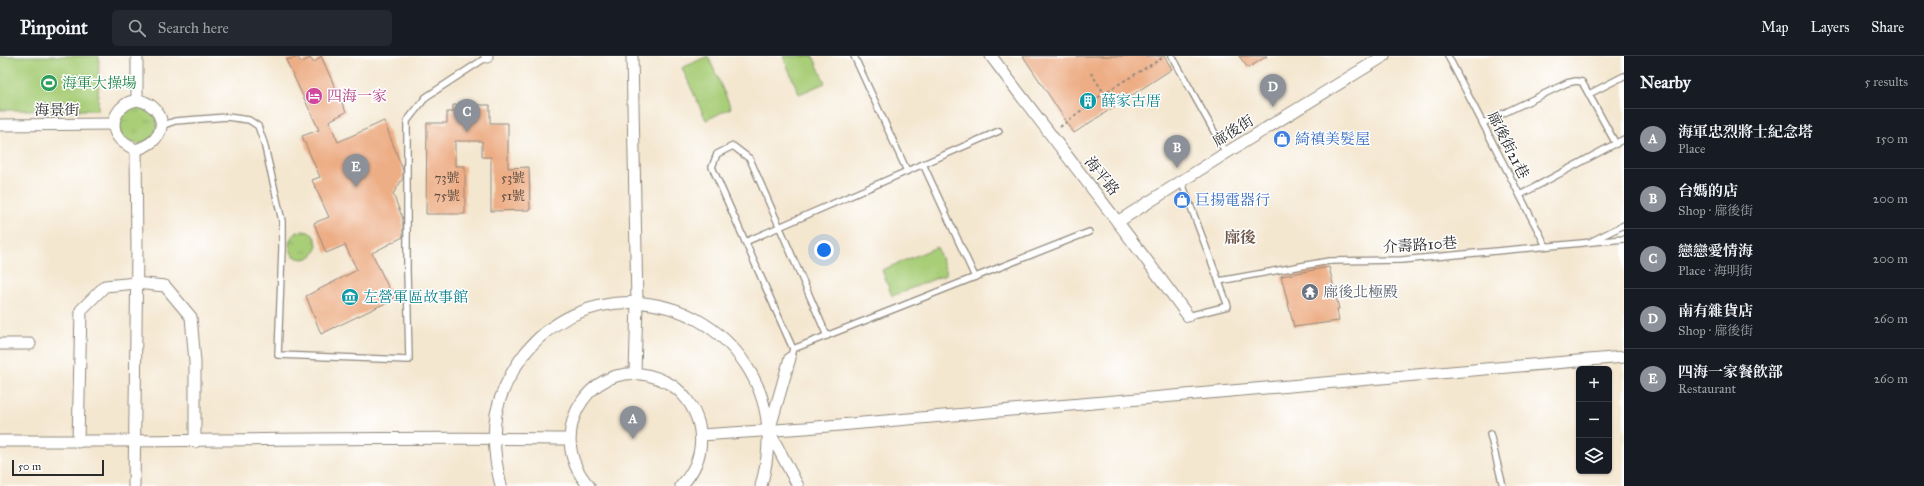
<!DOCTYPE html>
<meta charset="utf-8">
<style>
:root{--surface:#171b24;--page:#242831;--text:#f1f3f6;--muted:#9ea1a6;--line:#363941;--accent:#8c9099}
body{margin:0;font-family:"IM FELL Great Primer","Noto Serif TC",serif;background:var(--page);color:var(--text)}
.controls{position:absolute;right:12px;bottom:12px;display:grid;overflow:hidden;border-radius:6px;box-shadow:0 1px 3px #0004}
.controls button{width:36px;height:36px;display:grid;place-items:center;padding:0;border:0;border-bottom:1px solid var(--line);background:var(--surface);color:var(--text);font:20px sans-serif}
.scale{position:absolute;left:12px;bottom:10px;width:92px;box-sizing:border-box;padding-left:4px;border:2px solid #2b2b2b;border-top:0;font-size:11px;line-height:14px;white-space:nowrap;color:#2b2b2b;-webkit-text-stroke:3px #fff;paint-order:stroke}
.you{position:absolute;left:824px;top:194px;width:14px;height:14px;margin:-10px;border:3px solid #fff;border-radius:50%;background:#1a73e8;box-shadow:0 0 0 6px #1a73e833}
.badge{display:grid;place-items:center;width:26px;height:26px;border-radius:50%;background:var(--accent);color:#fff;font-size:13px;font-weight:700}
.pin{position:absolute;translate:-50% -33px;filter:drop-shadow(0 1px 2px #0008)}
.pin::after{content:'';position:absolute;top:21px;width:14px;height:12px;background:inherit;clip-path:polygon(0 0,100% 0,50% 100%)}
.list{margin:0;padding:0;list-style:none}
h2{display:flex;justify-content:space-between;align-items:center;height:52px;margin:0;padding:0 16px;font-size:17px}
h2 small{font-size:13px;font-weight:400;color:var(--muted)}
.list li{display:grid;grid-template-columns:26px 1fr auto;gap:12px;align-items:center;box-sizing:border-box;height:60px;padding:0 16px;border-top:1px solid var(--line)}
.list b{display:block;font-size:15px;white-space:nowrap}
.list p{margin:0;font-size:13px;white-space:nowrap;color:var(--muted)}
.list em{font-size:13px;font-style:normal;color:var(--muted)}
.icon{flex:none;width:22px;height:22px;fill:none;stroke:currentColor;stroke-width:2;stroke-linecap:round;stroke-linejoin:round}
.map{position:relative;flex:none;width:1624px;height:430px;overflow:hidden}
header{display:flex;align-items:center;gap:24px;box-sizing:border-box;height:56px;padding:0 20px;background:var(--surface);border-bottom:1px solid var(--line)}
header strong{font-size:19px}
nav{display:flex;gap:22px;margin-inline-start:auto;font-size:14px}
.search{width:280px;height:36px;background:var(--page);display:flex;align-items:center;gap:10px;box-sizing:border-box;padding:0 14px;border-radius:6px;color:var(--muted);font-size:15px}
main{display:flex}
aside{flex:1;background:var(--surface)}
.map>svg:first-child{display:block}
.grass{fill:url(#grass-tufts);stroke:#6a7c52}
.pitch{fill:#a9ce78;stroke:#6a7c52}
.building{fill:#edad85}
.lines{fill:none;stroke-linecap:round;stroke-linejoin:round}
.service-casing{stroke:#90897e;stroke-width:8}
.minor-casing{stroke:#90897e;stroke-width:13}
.path{stroke:#90897e;stroke-width:2;stroke-dasharray:3 3;stroke-linecap:butt}
.service{stroke:#fff;stroke-width:5.5}
.minor{stroke:#fff;stroke-width:11}
.labels{text-anchor:middle;stroke-width:3;stroke-linejoin:round;paint-order:stroke}
.number-label{font-size:13px;fill:#5c4c42}
.leisure-label{font-size:15px;fill:#27864d;stroke:#fff;text-anchor:start}
.hotel-label{font-size:15px;fill:#b23c85;stroke:#fff;text-anchor:start}
.culture-label{font-size:15px;fill:#0d838f;stroke:#fff;text-anchor:start}
.street-label{font-size:15px;fill:#2b2b2b;stroke:#fff}
.shop-label{font-size:15px;fill:#366cbe;stroke:#fff;text-anchor:start}
.worship-label{font-size:15px;fill:#5b616d;stroke:#fff;text-anchor:start}
.neighbourhood-label{font-size:16px;font-weight:bold;fill:#6f584a;stroke:#fff}
</style>
<header>
<strong>Pinpoint</strong>
<div class="search"><svg class="icon" aria-label="search" viewBox="0 0 24 24"><circle cx="10" cy="10" r="6"/><path d="M15 15l6 6"/></svg>Search here</div>
<nav><a>Map</a><a>Layers</a><a>Share</a></nav>
</header>
<main>
<div class="map">
<svg width="1624" height="430" viewBox="0 0 1624 430">
<defs>
<pattern id="grass-tufts" width="24" height="20" patternUnits="userSpaceOnUse"><rect width="24" height="20" fill="#a9ce78"/><path d="M3 7l-1-3M5 7V3M7 7l1-3M15 17l-1-3M17 17v-4M19 17l1-3" fill="none" stroke="#92b168"/></pattern>
</defs>
<rect width="100%" height="100%" fill="#fff"/>
<filter id="ink" filterUnits="userSpaceOnUse"><feTurbulence type="fractalNoise" baseFrequency=".025" numOctaves="2"/><feDisplacementMap in="SourceGraphic" scale="8" xChannelSelector="R" yChannelSelector="G"/><feConvolveMatrix kernelMatrix="1 2 1 2 8 2 1 2 1" color-interpolation-filters="sRGB"/></filter>
<filter id="wash" filterUnits="userSpaceOnUse"><feTurbulence type="fractalNoise" baseFrequency=".012" numOctaves="4" result="noise"/><feDisplacementMap in="SourceGraphic" scale="16" xChannelSelector="R" yChannelSelector="G"/><feGaussianBlur stdDeviation="0.9" result="paint"/><feColorMatrix in="noise" values="0 0 0 0 0 0 0 0 0 0 0 0 0 0 0 0 0 1.4 0 .05"/><feComposite in="paint" operator="in"/></filter>
<g filter="url(#wash)">
<rect width="100%" height="100%" fill="#f4e7d0"/>
<g class="grass">
<circle cx="138" cy="69" r="19"/>
<circle cx="303" cy="189" r="14"/>
</g>
<g class="pitch">
<path d="M0,0H99L98,54H0Z"/>
<path d="M708,0L731,52L706,64L682,12Z"/>
<path d="M783,0H813L825,27L799,38Z"/>
<path d="M937,191L947,218L892,240L882,214Z"/>
</g>
<g id="blocks">
<g class="building">
<path d="M321,0L346,56L329,65L338,86L384,65L403,114V122L393,138L403,163V181L372,197L394,243L321,278L306,240L357,214L345,189L326,197L314,167L329,161L312,124L320,121L302,80L319,74L286,4L298,1L301,7L310,2L314,7Z"/>
<path d="M1023,0H1164L1172,13L1074,77Z"/>
<path d="M1239,0H1267L1248,12Z"/>
<path d="M453,49H490V67H508V112L529,111L530,154L491,155V101H482V85H455V110H465V158H426L427,67H447V56H453Z"/>
<path d="M1329,211L1339,253H1337L1339,265L1294,271L1281,220Z"/>
</g>
</g>
</g>
<g filter="url(#ink)">
<use href="#blocks" fill-opacity="0" stroke="#90897e" stroke-width="1"/>
<g class="lines">
<defs>
<g id="service">
<path d="M854,0L907,115"/>
<path d="M1172,0L1226,97"/>
<path d="M1448,0L1546,190"/>
<path d="M1589,38L1624,20"/>
<path d="M1483,67L1567,27L1576,25L1582,26L1616,88"/>
<path d="M161,70L175,65L227,61L249,64L258,70L264,87L282,165V193L278,299L409,304L407,215V65L426,41L487,1"/>
<path d="M923,108L975,221"/>
<path d="M1182,127L1228,250L1188,260"/>
<path d="M1520,139L1624,83"/>
<path d="M1592,185L1624,169"/>
<path d="M745,186L999,75"/>
<path d="M1219,225L1329,205L1402,204L1624,183"/>
<path d="M793,293L1089,176"/>
<path d="M790,302L793,293L712,111L717,98L733,90L750,103L827,280"/>
<path d="M1490,378L1503,430"/>
</g>
<g id="minor">
<path d="M137,0V44"/>
<path d="M487,0V1"/>
<path d="M632,0L637,246L635,317"/>
<path d="M991,0C1056,87 1124,172 1188,260"/>
<path d="M137,44C156,47 170,66 155,83C150,89 143,91 136,94C130,91 122,87 118,81C107,65 120,47 137,44Z"/>
<path d="M0,69L114,68"/>
<path d="M1119,165L1226,97L1384,0"/>
<path d="M0,288H30"/>
<path d="M790,302L769,375L798,430"/>
<path d="M701,379L805,372L1624,301"/>
<path d="M0,385C190,386 380,380 569,383"/>
<path d="M78,386L81,254L105,230L136,227L165,230L191,261L195,306V386"/>
<path d="M134,430L137,195L136,94"/>
<path d="M501,430C495,406 492,383 496,358C500,338 510,318 522,301C579,224 694,230 746,309C771,347 773,387 761,430"/>
<path d="M589,430C539,375 597,292 664,325C682,333 694,350 699,369C704,392 697,413 681,430"/>
</g>
</defs>
<use href="#service" class="service-casing"/>
<use href="#minor" class="minor-casing"/>
<g class="path">
<path d="M1091,17L1104,37"/>
<path d="M1060,71L1104,37L1164,1"/>
</g>
<use href="#service" class="service"/>
<use href="#minor" class="minor"/>
</g>
</g>
<defs>
<symbol id="stadium-disc" viewBox="-11 -11 22 22"><circle r="9.5" fill="#2e9e5b" stroke="#fff"/><path d="M0-5a6.5 5 0 1 0 0 10a6.5 5 0 1 0 0-10ZM-3.5-1.8h7v3.6h-7Z" fill="#fff"/></symbol>
<symbol id="hotel-disc" viewBox="-11 -11 22 22"><circle r="9.5" fill="#d1479c" stroke="#fff"/><path d="M-6-4.5h1.5V1H6V5H4.5V3h-9V5H-6ZM-4 0a1.8 1.8 0 1 1 3.6 0ZM.5 0V-2.5h3Q6-2.5 6 0Z" fill="#fff"/></symbol>
<symbol id="building-disc" viewBox="-11 -11 22 22"><circle r="9.5" fill="#0f9aa8" stroke="#fff"/><path d="M-4-6H4V6H1V3H-1V6H-4ZM-2.5-4.3h1.7v1.8h-1.7ZM.8-4.3h1.7v1.8H.8ZM-2.5-1h1.7V.8h-1.7ZM.8-1h1.7V.8H.8Z" fill="#fff"/></symbol>
<symbol id="shop-disc" viewBox="-11 -11 22 22"><circle r="9.5" fill="#3f7fe0" stroke="#fff"/><path d="M-5-2.5h2.3a2.7 3.5 0 0 1 5.4 0H5L5.5 6h-11ZM-1.5-2.5h3a1.5 2.3 0 0 0-3 0Z" fill="#fff"/></symbol>
<symbol id="temple-disc" viewBox="-11 -11 22 22"><circle r="9.5" fill="#6b7280" stroke="#fff"/><path d="M0-6L5-2H3V0L6.5 2.5H4V6H1.5V3h-3V6H-4V2.5H-6.5L-3 0V-2H-5Z" fill="#fff"/></symbol>
<symbol id="museum-disc" viewBox="-11 -11 22 22"><circle r="9.5" fill="#0f9aa8" stroke="#fff"/><path d="M0-6L6-3V-2H-6V-3ZM-5-1h2V3h-2ZM-1-1h2V3h-2ZM3-1h2V3H3ZM-6 4H6V6H-6Z" fill="#fff"/></symbol>
</defs>
<g fill-rule="evenodd">
<use href="#stadium-disc" x="39" y="17" width="20" height="20"/>
<use href="#hotel-disc" x="304" y="30" width="20" height="20"/>
<use href="#building-disc" x="1078" y="35" width="20" height="20"/>
<use href="#shop-disc" x="1272" y="73" width="20" height="20"/>
<use href="#shop-disc" x="1172" y="134" width="20" height="20"/>
<use href="#temple-disc" x="1300" y="226" width="20" height="20"/>
<use href="#museum-disc" x="340" y="231" width="20" height="20"/>
</g>
<g class="labels">
<g class="number-label">
<text x="447" y="126">73號</text>
<text x="513" y="126">53號</text>
<text x="447" y="144">75號</text>
<text x="513" y="144">51號</text>
</g>
<g class="leisure-label">
<text x="62" y="32">海軍大操場</text>
</g>
<g class="hotel-label">
<text x="327" y="45">四海一家</text>
</g>
<g class="culture-label">
<text x="1101" y="50">薛家古厝</text>
<text x="363" y="246">左營軍區故事館</text>
</g>
<g class="street-label">
<text x="57" y="59">海景街</text>
<text transform="translate(1233 75) rotate(-32)" y="5">廍後街</text>
<text transform="translate(1508 89) rotate(63)" y="5">廍後街21巷</text>
<text transform="translate(1102 120) rotate(51)" y="5">海平路</text>
<text transform="translate(1420 189) rotate(-4)" y="5">介壽路10巷</text>
</g>
<g class="shop-label">
<text x="1295" y="88">綺禛美髮屋</text>
<text x="1195" y="149">巨揚電器行</text>
</g>
<g class="worship-label">
<text x="1323" y="241">廍後北極殿</text>
</g>
<g class="neighbourhood-label">
<text x="1240" y="187">廍後</text>
</g>
</g>
</svg>
<div class="controls">
<button>+</button>
<button>−</button>
<button><svg class="icon" aria-label="layers" viewBox="0 0 24 24"><path d="M12 4l9 5-9 5-9-5zM3 14l9 5 9-5"/></svg></button>
</div>
<div class="scale">50 m</div>
<div class="you"></div>
<div class="pin badge" style="left:633px;top:383px">A</div>
<div class="pin badge" style="left:1177px;top:112px">B</div>
<div class="pin badge" style="left:467px;top:76px">C</div>
<div class="pin badge" style="left:1273px;top:51px">D</div>
<div class="pin badge" style="left:356px;top:131px">E</div>
</div>
<aside>
<h2>Nearby<small>5 results</small></h2>
<ul class="list">
<li><span class="badge">A</span><div><b>海軍忠烈將士紀念塔</b><p>Place</p></div><em>150 m</em></li>
<li><span class="badge">B</span><div><b>台媽的店</b><p>Shop · 廍後街</p></div><em>200 m</em></li>
<li><span class="badge">C</span><div><b>戀戀愛情海</b><p>Place · 海明街</p></div><em>200 m</em></li>
<li><span class="badge">D</span><div><b>南有雜貨店</b><p>Shop · 廍後街</p></div><em>260 m</em></li>
<li><span class="badge">E</span><div><b>四海一家餐飲部</b><p>Restaurant</p></div><em>260 m</em></li>
</ul>
</aside>
</main>
